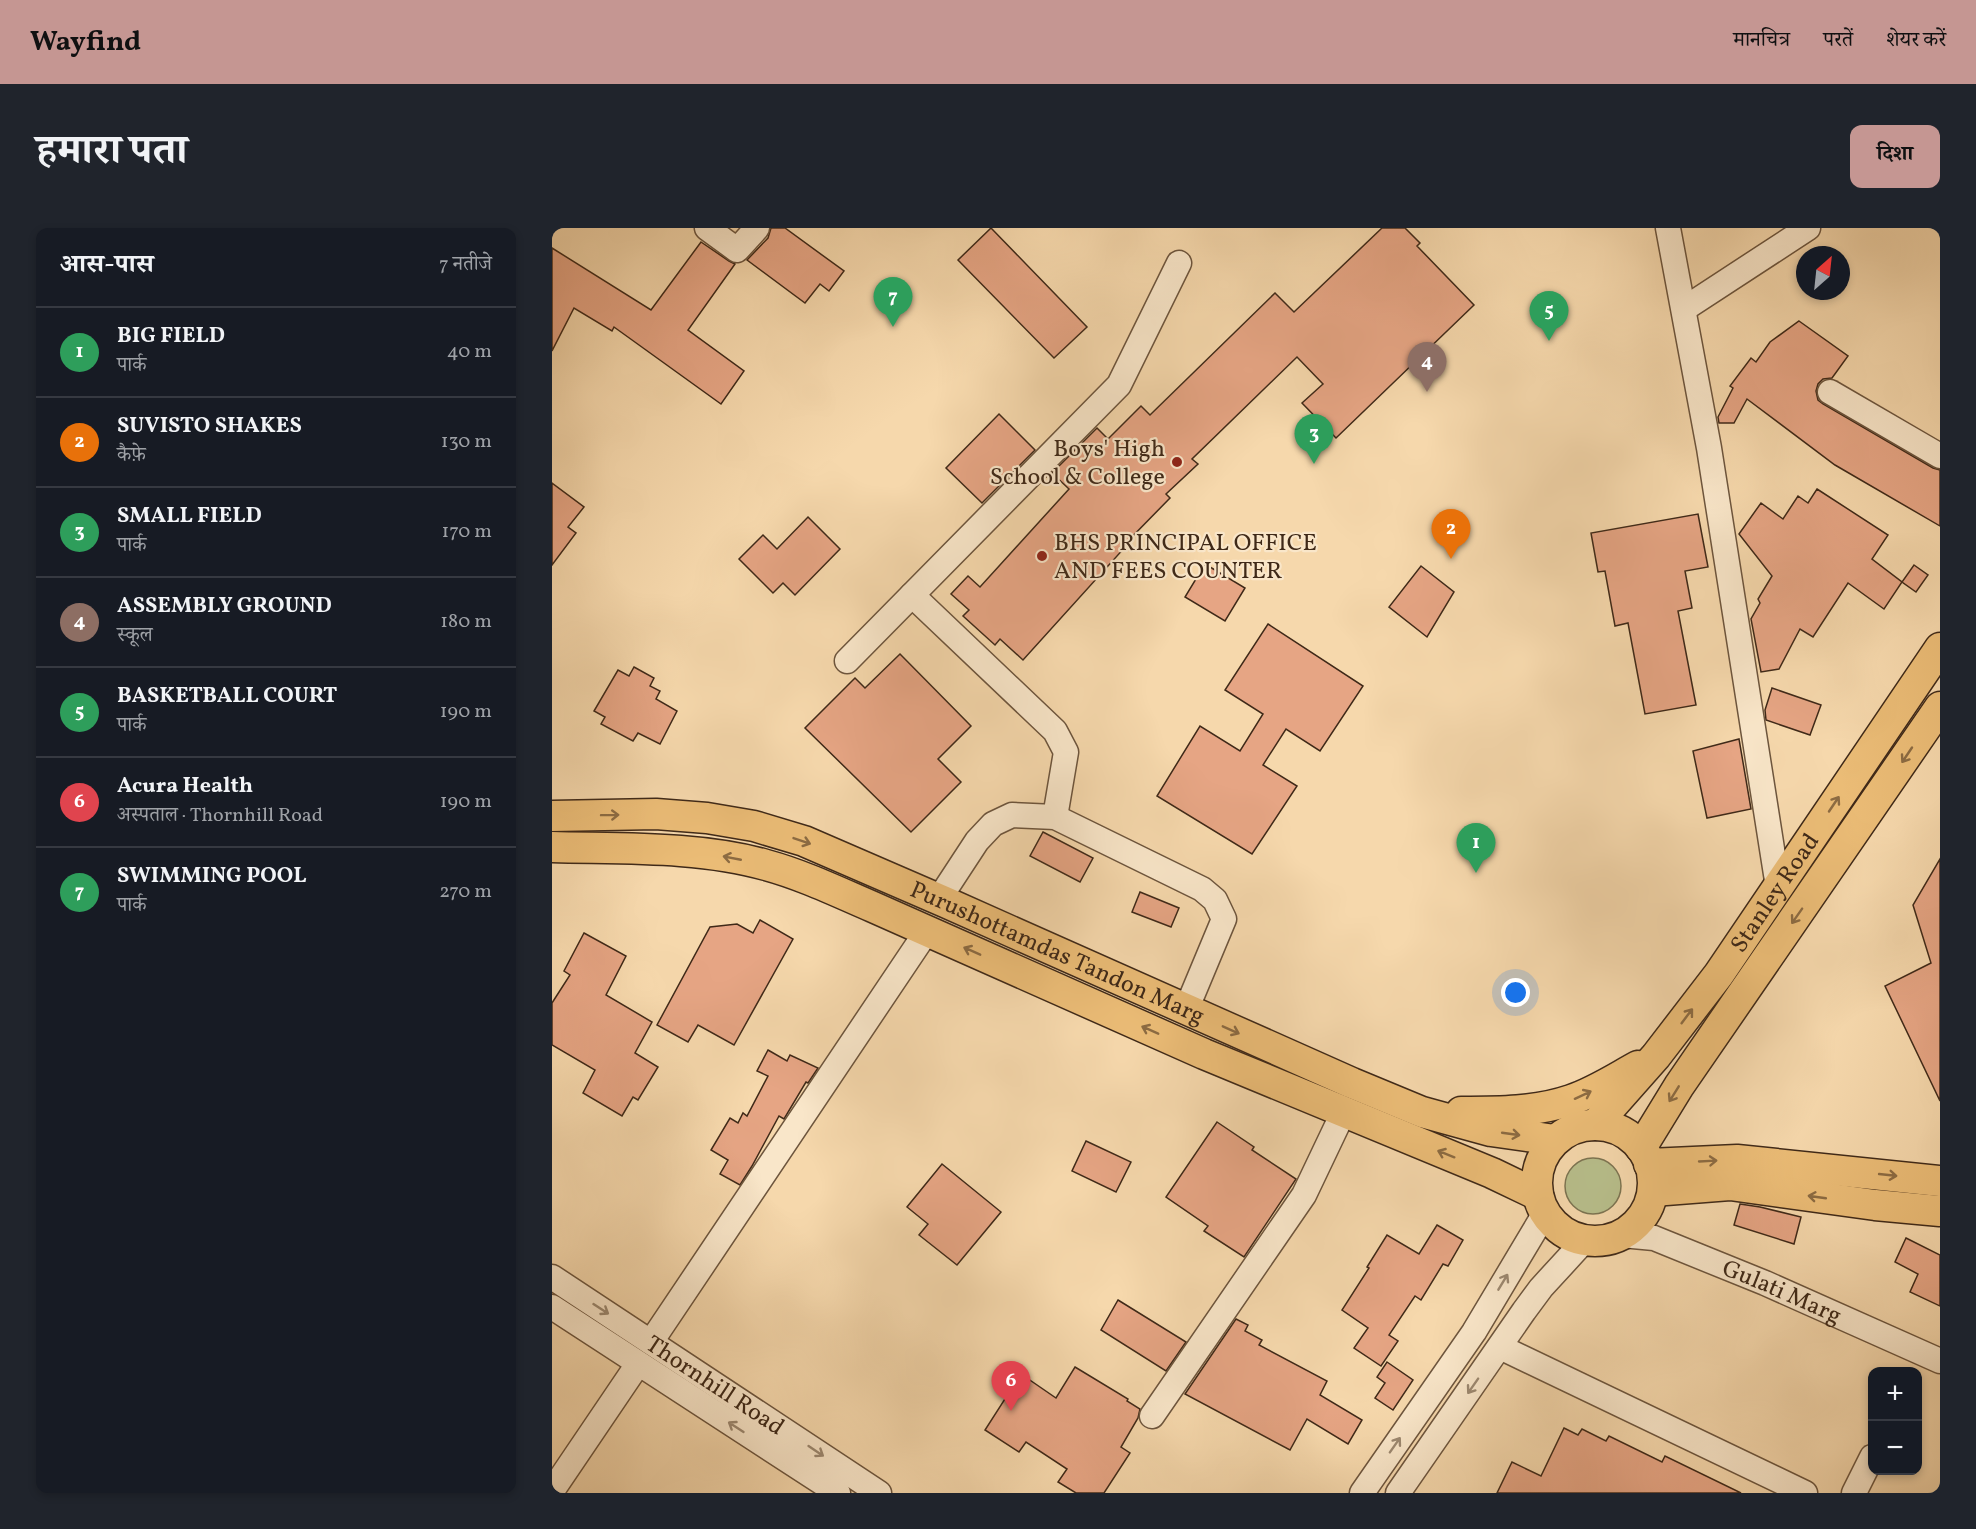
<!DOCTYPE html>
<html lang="hi">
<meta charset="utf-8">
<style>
:root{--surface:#171b24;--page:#20242c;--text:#f1f3f6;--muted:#9ea1a6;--line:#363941;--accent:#c59692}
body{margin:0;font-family:Vollkorn,"Noto Serif Devanagari",serif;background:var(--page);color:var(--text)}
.controls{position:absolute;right:18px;bottom:18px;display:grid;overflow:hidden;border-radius:12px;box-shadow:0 3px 9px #0003}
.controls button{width:54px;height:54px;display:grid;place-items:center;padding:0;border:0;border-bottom:2px solid var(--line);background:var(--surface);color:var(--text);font:30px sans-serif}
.compass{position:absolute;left:1244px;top:18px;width:54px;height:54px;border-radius:50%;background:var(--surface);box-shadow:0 3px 9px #0003;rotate:27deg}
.you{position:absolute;left:964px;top:765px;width:21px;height:21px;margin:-15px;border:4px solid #fff;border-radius:50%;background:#1a73e8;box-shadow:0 0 0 9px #1a73e833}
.badge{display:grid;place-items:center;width:39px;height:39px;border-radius:50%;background:var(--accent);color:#fff;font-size:20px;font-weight:700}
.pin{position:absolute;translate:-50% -50px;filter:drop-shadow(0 2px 3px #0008)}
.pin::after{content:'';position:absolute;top:32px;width:21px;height:18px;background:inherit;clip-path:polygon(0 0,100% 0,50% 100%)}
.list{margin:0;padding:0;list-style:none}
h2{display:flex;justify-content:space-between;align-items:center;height:78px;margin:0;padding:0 24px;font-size:26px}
h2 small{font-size:20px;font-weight:400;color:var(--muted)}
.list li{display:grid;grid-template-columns:39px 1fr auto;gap:18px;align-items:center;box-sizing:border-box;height:90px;padding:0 24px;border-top:2px solid var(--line)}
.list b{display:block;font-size:22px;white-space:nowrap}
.list p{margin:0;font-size:20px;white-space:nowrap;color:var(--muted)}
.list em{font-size:20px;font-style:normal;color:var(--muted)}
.map{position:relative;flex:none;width:1388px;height:1265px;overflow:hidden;border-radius:12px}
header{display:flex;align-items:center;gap:36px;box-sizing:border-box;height:84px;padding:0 30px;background:var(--accent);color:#111}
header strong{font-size:28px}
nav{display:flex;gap:33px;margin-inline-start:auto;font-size:21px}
.intro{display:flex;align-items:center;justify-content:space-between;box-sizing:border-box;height:144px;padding:0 36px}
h1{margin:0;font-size:42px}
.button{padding:15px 27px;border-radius:12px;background:var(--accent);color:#111;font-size:21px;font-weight:700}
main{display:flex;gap:36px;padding:0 36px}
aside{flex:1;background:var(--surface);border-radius:12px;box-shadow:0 3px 9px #0003}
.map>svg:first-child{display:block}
.green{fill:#b8bf8c;stroke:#7c7452;stroke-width:1.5}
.building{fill:#e6a584;stroke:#3f2918;stroke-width:1.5}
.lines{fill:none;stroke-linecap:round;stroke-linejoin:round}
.minor-casing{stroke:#6d553d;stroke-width:27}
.major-casing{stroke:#3f2918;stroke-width:33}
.minor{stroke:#f9e6c9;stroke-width:24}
.major{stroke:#ebbc76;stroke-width:30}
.oneway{stroke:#8c6b42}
.oneway2{stroke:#9c8870}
.poi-dot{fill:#8f2418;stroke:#f9e6c9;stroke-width:2}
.labels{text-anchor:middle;stroke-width:4.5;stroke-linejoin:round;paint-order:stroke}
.poi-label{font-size:24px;fill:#3f2918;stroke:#f9e6c9;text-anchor:end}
.street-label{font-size:24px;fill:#3f2918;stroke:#f9e6c9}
</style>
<header>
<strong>Wayfind</strong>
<nav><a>मानचित्र</a><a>परतें</a><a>शेयर करें</a></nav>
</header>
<div class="intro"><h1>हमारा पता</h1><a class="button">दिशा</a></div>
<main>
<aside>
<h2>आस-पास<small>7 नतीजे</small></h2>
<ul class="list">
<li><span class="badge" style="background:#2e9e5b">1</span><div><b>BIG FIELD</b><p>पार्क</p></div><em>40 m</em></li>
<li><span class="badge" style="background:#e8710a">2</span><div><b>SUVISTO SHAKES</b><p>कैफ़े</p></div><em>130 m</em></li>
<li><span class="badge" style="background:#2e9e5b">3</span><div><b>SMALL FIELD</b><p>पार्क</p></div><em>170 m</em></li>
<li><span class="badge" style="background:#8d6e63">4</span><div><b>ASSEMBLY GROUND</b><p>स्कूल</p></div><em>180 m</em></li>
<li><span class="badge" style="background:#2e9e5b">5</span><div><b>BASKETBALL COURT</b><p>पार्क</p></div><em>190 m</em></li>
<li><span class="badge" style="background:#e0444e">6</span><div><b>Acura Health</b><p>अस्पताल · Thornhill Road</p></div><em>190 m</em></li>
<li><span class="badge" style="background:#2e9e5b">7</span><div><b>SWIMMING POOL</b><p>पार्क</p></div><em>270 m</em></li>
</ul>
</aside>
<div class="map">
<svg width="1388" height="1265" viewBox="0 0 1388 1265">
<rect width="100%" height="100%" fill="#f6d8ac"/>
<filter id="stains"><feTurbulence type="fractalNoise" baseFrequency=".00333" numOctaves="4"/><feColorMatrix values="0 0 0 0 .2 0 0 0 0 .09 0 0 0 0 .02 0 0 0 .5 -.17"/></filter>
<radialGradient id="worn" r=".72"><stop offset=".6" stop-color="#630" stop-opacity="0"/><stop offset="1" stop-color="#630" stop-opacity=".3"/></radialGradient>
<circle class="green" cx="1041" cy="958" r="28"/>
<g class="building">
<path d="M219,0H233L292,43L277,63L268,56L253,75L195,32L216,10Z"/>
<path d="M439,0L535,99L502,130L406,32Z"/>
<path d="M830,0H853L868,15L865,18L922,77L784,210L750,175L771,156L745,129L640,231L646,236L614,266L618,270L574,315L575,317L471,432L448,411L443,417L411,388L417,382L399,366L416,348L428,359L517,261L500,245L545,200L556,211L589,178L598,187L723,65L742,84Z"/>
<path d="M149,14L177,33L183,36L136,102L192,143L169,176L62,99L60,103L22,80L0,123V20L99,82Z"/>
<path d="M1247,93L1296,128L1280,150L1271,151L1266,156L1264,163L1266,172L1271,176L1381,240L1388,242V298L1283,237L1195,171L1182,195H1167L1166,189L1181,160L1178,158L1199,130L1204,134L1218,114Z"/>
<path d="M447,186L483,222L430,275L394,240Z"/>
<path d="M0,255L32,279L16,299L24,305L0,337Z"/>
<path d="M1265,261L1336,307L1320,331L1350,354L1332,381L1296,355L1261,409L1248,401L1227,441L1209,444L1199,391L1208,375L1206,371L1220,348L1187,306L1209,275L1231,291L1246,268L1256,275Z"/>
<path d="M1146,286L1156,339L1133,343L1140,380L1126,383L1144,477L1093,486L1076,395L1063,398L1053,343L1046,344L1039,305Z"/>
<path d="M256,289L288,321L243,367L231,355L221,365L187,331L211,307L225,321Z"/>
<path d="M653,336L693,360L673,393L633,369Z"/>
<path d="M1362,337L1376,347L1364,364L1350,354Z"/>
<path d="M869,338L902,364L875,409L837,379Z"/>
<path d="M716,396L811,458L768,523L734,501L711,537L745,558L700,626L605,568L648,498L688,523L711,486L673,462Z"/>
<path d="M348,426L419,498L386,531L409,554L359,604L253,500L303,450L313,460Z"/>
<path d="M82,439L102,450L98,458L108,463L104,471L125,483L108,516L86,505L81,513L49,496L53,489L42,483L66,442L77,448Z"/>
<path d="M1220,460L1269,477L1258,507L1214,492L1213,482Z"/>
<path d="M1187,511L1199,581L1155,590L1141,523Z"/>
<path d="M491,604L541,630L528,654L478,628Z"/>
<path d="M1388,631V873L1333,758L1379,735L1361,677Z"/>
<path d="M588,664L627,680L619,699L580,684Z"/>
<path d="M208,692L241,711L182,817L146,797L136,814L105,797L158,699L185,696L201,705Z"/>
<path d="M32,705L74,728L54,767L100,794L83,825L106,839L86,872L81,869L70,888L31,865L43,842L0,817V775L18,747L12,743Z"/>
<path d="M216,822L235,833L238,827L266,840L256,855L254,854L232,891L227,888L200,938L188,957L168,946L176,932L159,922L178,890L186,895L191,885L195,888L216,848L205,843Z"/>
<path d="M665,894L702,919L700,922L744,951L692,1029L652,1003L656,998L614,969Z"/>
<path d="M534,913L579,934L564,964L520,943Z"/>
<path d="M390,936L449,984L405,1037L367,1007L376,996L355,979Z"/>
<path d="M1188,976L1208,979L1249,989L1242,1016L1182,997Z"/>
<path d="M885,997L911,1012L896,1038L891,1036L869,1072L863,1068L837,1107L846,1113L829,1138L802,1120L816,1100L790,1082L817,1040L815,1039L835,1007L867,1026Z"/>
<path d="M1354,1010L1388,1027V1078L1358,1064L1366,1046L1343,1034Z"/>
<path d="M566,1072L634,1114L614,1143L549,1102Z"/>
<path d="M684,1091L696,1097L693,1103L710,1112L707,1117L775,1153L768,1167L810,1192L796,1216L755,1191L738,1222L633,1166Z"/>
<path d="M835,1134L861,1152L841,1182L823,1170L833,1155L825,1149Z"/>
<path d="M523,1139L576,1171L575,1173L588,1181L586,1190L569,1219L578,1225L552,1265H524L506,1254L515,1241L474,1214L467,1224L433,1202L469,1146L504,1170Z"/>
<path d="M1012,1200L1026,1207L1030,1201L1054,1213L1057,1208L1110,1234L1113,1228L1189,1265H945L960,1234L989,1248Z"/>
</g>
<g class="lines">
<defs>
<g id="minor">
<path d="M155,0L185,22L205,0"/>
<path d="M1116,0L1157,220L1226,659"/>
<path d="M1132,81L1256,0"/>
<path d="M1278,164L1388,228"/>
<path d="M360,367L503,503L514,524L503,589"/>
<path d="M295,433L567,157L627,35"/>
<path d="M387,671L425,613L441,596L460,587L503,589L650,661L663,672L672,691L634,782"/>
<path id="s1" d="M1070,1007L1102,1010L1213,1055L1388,1133"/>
<path id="s2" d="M0,1049L327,1265"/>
<path d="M0,1079L286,1265"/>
<path d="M99,1114L375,703"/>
<path d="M948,1119L1253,1265"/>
<path d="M600,1188L752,967L792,883"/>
<path d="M0,1263L86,1136"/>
<path d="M810,1265L922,1104L993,985"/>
<path d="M846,1265L972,1083L989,1060L1033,1012"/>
<path d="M1302,1265L1320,1229"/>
</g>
<g id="major">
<path id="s3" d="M0,588L104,586L155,590L202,598L252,613L393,674L800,855L870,884L939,903L1003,912"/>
<path d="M0,619C68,621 148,618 214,637C251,647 286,664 321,679L652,826L940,945L986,967"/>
<path d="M909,884C947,884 984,884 1019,872C1043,864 1064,850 1086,838"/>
<path id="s4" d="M1043,897L1104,828L1167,746L1388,420"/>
<circle cx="1043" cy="955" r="58"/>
<path d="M1089,920L1127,858L1388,479"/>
<path d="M1097,936L1185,932L1388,953"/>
<path d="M1101,963L1178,957L1323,977L1388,983"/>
</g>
</defs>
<use href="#minor" class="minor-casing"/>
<use href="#major" class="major-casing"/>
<use href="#minor" class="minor"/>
<use href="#major" class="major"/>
</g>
<defs><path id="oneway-shaft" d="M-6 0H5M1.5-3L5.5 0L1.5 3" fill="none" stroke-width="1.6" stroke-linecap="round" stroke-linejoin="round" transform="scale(1.5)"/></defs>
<g class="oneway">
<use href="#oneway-shaft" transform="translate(1355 527) rotate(124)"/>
<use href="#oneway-shaft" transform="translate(1282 576) rotate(-56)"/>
<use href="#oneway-shaft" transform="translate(58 587) rotate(-1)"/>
<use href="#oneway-shaft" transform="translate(250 613) rotate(19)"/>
<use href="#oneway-shaft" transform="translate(180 630) rotate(-169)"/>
<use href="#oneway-shaft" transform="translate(1245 688) rotate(125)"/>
<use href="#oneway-shaft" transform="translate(420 723) rotate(-156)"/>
<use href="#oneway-shaft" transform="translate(1135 788) rotate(-53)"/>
<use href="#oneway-shaft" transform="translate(598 802) rotate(-156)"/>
<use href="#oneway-shaft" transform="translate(679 802) rotate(24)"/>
<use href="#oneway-shaft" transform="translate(1122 866) rotate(122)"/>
<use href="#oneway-shaft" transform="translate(1031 867) rotate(-25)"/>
<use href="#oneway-shaft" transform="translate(959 906) rotate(8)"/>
<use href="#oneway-shaft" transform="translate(894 926) rotate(-158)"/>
<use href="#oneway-shaft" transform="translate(1156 933) rotate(-3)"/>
<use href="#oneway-shaft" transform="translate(1336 947) rotate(6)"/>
<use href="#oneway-shaft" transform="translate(1265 969) rotate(-172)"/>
</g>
<g class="oneway2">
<use href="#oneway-shaft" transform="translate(951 1054) rotate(-59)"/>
<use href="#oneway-shaft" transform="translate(49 1081) rotate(33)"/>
<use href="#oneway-shaft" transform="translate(921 1158) rotate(125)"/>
<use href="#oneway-shaft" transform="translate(184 1199) rotate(-147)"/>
<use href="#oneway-shaft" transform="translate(843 1217) rotate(-55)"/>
<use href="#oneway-shaft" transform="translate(264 1223) rotate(34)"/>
</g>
<g class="poi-dot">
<circle cx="625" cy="234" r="6"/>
<circle cx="490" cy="328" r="6"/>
</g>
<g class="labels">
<g class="poi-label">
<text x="613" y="228">Boys' High<tspan x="613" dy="28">School &amp; College</tspan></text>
<text x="502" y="322" text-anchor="start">BHS PRINCIPAL OFFICE<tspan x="502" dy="28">AND FEES COUNTER</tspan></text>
</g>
<g class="street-label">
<text dy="8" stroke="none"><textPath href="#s4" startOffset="294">Stanley Road</textPath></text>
<text dy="8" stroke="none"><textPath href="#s3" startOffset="532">Purushottamdas Tandon Marg</textPath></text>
<text dy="8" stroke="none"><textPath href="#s1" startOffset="171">Gulati Marg</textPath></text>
<text dy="8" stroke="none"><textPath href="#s2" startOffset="196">Thornhill Road</textPath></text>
</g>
</g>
<rect width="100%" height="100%" filter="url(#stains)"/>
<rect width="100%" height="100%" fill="url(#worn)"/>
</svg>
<div class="controls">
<button>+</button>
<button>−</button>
</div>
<svg class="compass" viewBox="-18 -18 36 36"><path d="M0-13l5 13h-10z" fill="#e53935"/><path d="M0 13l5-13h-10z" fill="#9ea1a6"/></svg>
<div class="you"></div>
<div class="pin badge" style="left:924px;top:645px;background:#2e9e5b">1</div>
<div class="pin badge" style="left:899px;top:331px;background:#e8710a">2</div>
<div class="pin badge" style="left:762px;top:236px;background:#2e9e5b">3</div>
<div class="pin badge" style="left:875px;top:164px;background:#8d6e63">4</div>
<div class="pin badge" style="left:997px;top:113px;background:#2e9e5b">5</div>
<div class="pin badge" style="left:459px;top:1183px;background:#e0444e">6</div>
<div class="pin badge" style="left:341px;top:99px;background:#2e9e5b">7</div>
</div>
</main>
